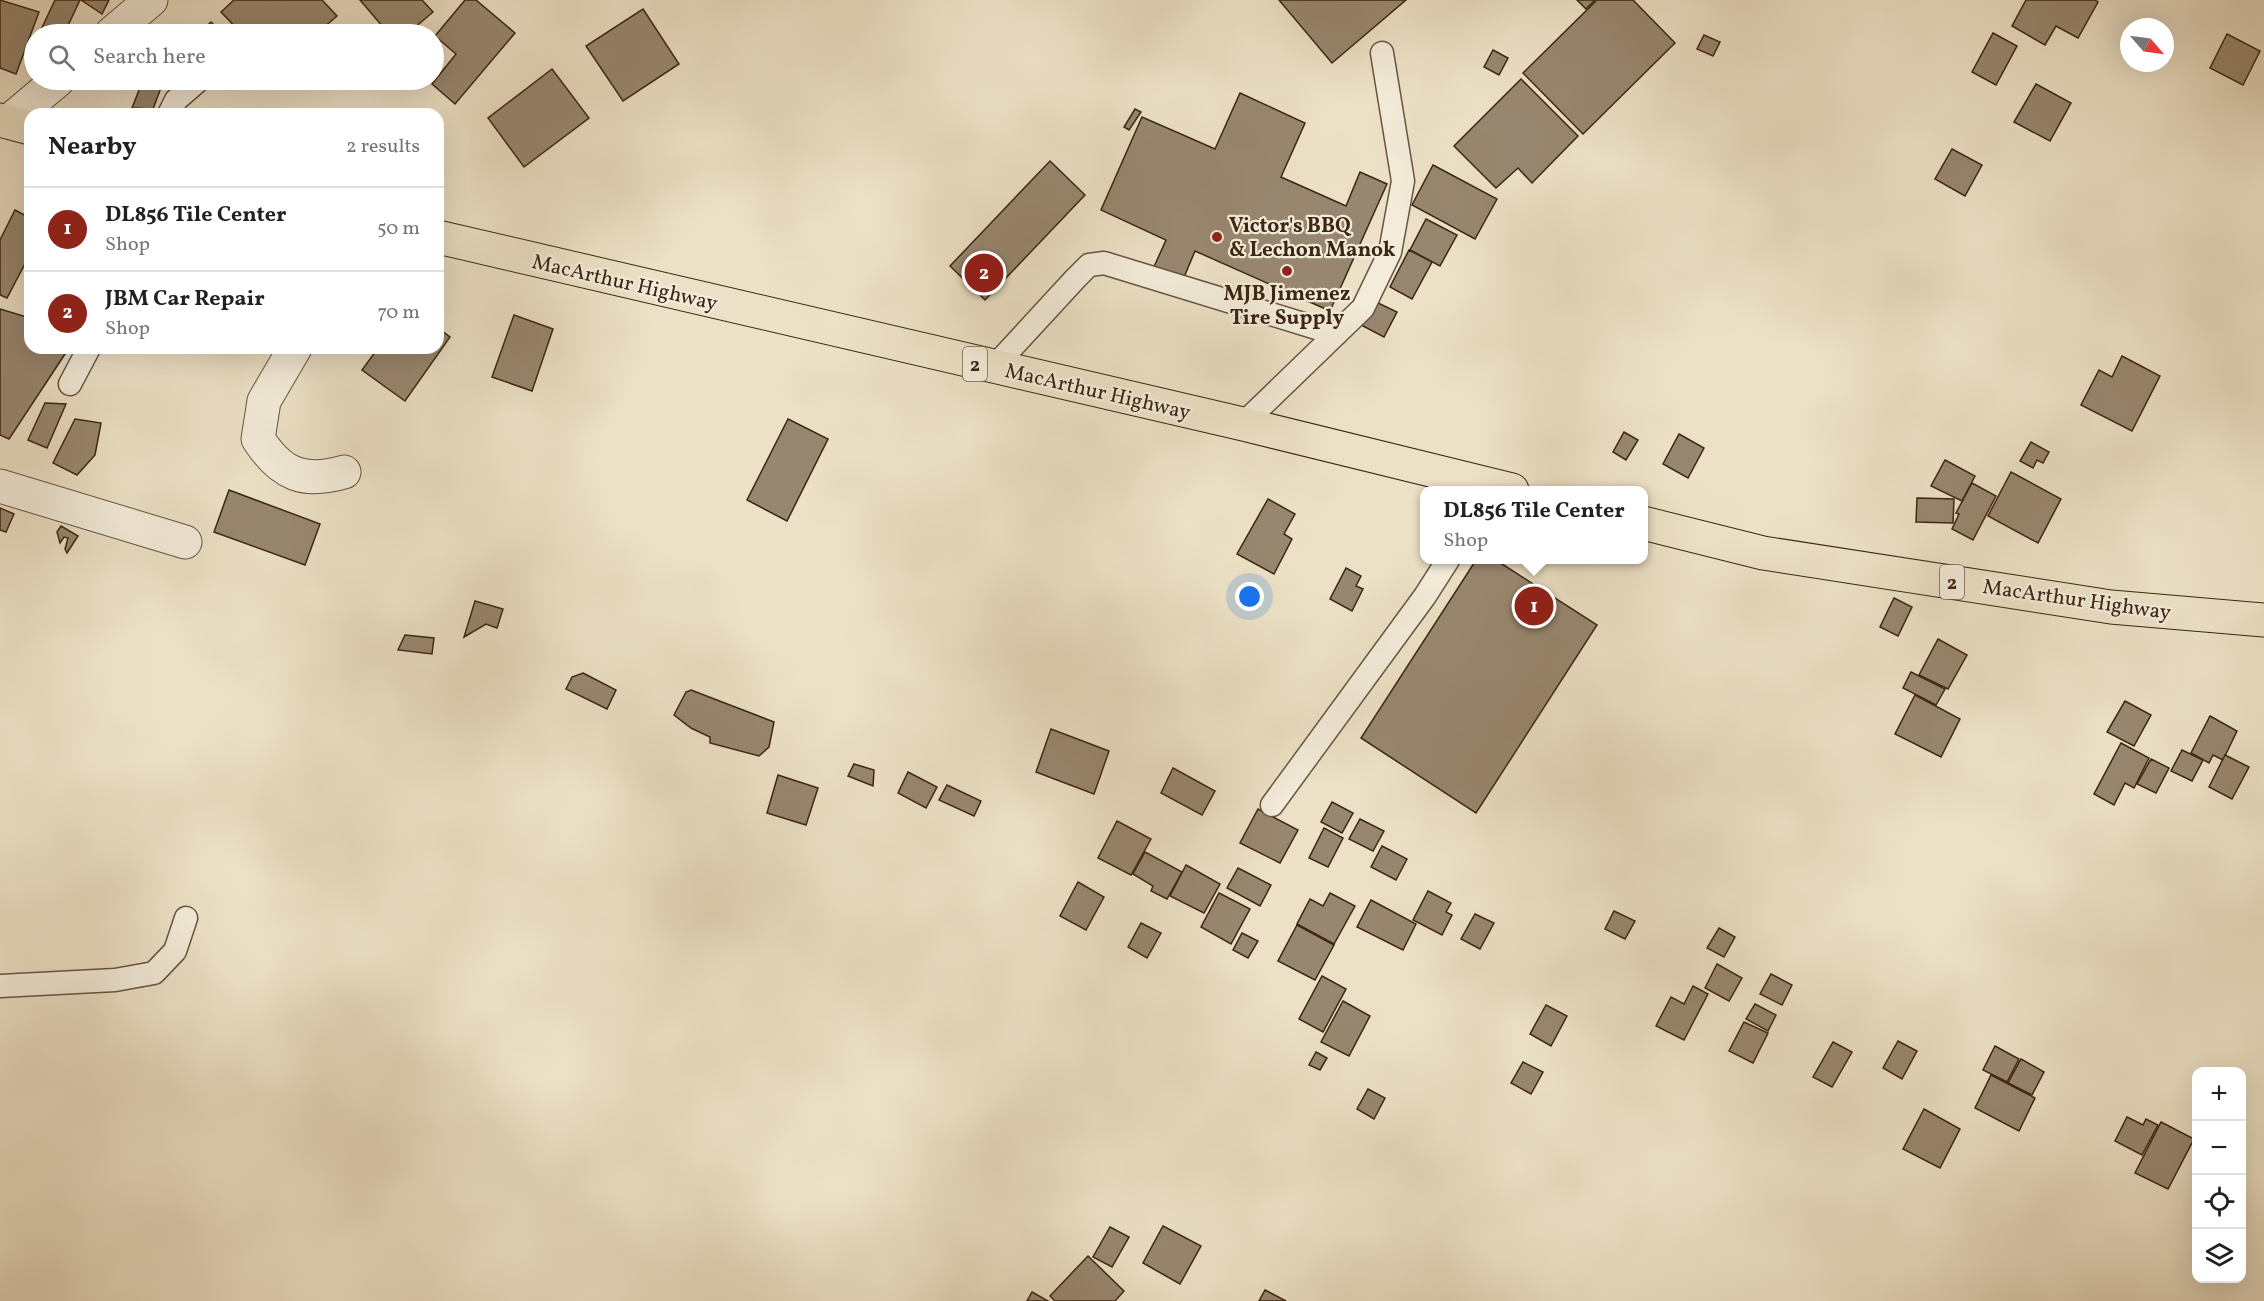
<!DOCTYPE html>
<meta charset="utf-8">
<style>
:root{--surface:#fff;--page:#f6f6f6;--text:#202124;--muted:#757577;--line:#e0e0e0;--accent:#8f2418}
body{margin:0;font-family:Vollkorn,serif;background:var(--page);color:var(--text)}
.controls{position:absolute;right:18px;bottom:18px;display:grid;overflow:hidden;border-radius:12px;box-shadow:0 6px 24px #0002}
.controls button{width:54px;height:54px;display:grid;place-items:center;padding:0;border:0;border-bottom:2px solid var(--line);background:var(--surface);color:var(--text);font:30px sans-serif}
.compass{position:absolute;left:2120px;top:18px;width:54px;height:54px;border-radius:50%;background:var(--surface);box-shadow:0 6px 24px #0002;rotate:118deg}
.you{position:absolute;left:1250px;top:597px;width:21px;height:21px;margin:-15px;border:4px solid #fff;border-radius:50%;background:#1a73e8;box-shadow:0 0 0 9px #1a73e833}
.badge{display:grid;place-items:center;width:39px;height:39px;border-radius:50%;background:var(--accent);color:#fff;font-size:20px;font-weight:700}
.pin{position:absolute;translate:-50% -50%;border:3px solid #fff;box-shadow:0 2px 6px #0006}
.popup{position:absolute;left:1420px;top:486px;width:228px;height:78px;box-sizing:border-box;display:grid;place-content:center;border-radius:12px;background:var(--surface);filter:drop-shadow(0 2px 4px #0005);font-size:20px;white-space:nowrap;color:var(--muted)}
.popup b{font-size:22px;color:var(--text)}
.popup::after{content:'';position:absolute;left:50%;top:100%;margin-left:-12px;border:12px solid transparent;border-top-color:var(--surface)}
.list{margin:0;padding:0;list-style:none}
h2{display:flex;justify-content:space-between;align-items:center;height:78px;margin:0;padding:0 24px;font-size:26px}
h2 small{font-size:20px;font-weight:400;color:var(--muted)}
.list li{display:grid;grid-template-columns:39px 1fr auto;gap:18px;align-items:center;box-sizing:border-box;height:84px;padding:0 24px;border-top:2px solid var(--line)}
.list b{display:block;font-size:22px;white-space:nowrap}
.list p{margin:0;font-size:20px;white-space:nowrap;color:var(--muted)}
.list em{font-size:20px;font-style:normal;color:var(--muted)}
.icon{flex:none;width:33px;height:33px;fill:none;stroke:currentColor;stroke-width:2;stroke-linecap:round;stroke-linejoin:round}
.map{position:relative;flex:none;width:2264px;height:1301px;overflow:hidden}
.search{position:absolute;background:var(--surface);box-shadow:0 6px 24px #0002;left:24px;top:24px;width:420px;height:66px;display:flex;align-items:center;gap:15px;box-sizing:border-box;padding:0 21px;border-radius:33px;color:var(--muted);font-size:22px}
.panel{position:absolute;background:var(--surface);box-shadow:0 6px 24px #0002;left:24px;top:108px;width:420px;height:246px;border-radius:18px}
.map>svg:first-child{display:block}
.building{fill:#988770;stroke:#3c2513;stroke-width:1.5}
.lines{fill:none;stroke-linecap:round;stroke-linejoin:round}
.lane-casing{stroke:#685440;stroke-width:25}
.street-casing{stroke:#685440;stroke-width:35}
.highway-casing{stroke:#3c2513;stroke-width:35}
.lane{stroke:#f3ecda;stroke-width:22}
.street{stroke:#f3ecda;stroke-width:33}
.highway{stroke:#ece1c6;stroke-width:33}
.poi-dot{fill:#8f2418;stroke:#f3ecda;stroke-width:2}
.labels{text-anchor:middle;stroke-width:4.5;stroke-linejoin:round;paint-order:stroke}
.shield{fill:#f3ecda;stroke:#73614f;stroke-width:1.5}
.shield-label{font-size:20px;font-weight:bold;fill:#3c2513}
.poi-label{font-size:21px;font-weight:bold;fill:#3c2513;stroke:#f3ecda;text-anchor:start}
.street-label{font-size:21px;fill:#3c2513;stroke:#f3ecda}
</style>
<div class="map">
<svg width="2264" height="1301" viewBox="0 0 2264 1301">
<rect width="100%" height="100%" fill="#ece1c6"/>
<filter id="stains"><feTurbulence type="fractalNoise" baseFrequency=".00333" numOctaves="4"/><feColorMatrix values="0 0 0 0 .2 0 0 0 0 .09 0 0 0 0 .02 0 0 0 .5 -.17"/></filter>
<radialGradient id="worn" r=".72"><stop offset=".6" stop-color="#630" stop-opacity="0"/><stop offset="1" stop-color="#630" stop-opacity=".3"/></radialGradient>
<g class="building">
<path d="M0,0L39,12L16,74L0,68Z"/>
<path d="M55,0H80L64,34H39Z"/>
<path d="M81,0H109L102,14Z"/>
<path d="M234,0H322L337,16L316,34H242L221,12Z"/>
<path d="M360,0H422L433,12L407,34H389Z"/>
<path d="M465,0H476L515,33L455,104L432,84L456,54L435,36Z"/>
<path d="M1279,0H1406L1332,63Z"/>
<path d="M1577,0H1595L1586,9Z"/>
<path d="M1597,0H1633L1675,43L1583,134L1523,73Z"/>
<path d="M2026,0H2095L2098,2L2078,38L2056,26L2045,45L2012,26Z"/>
<path d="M643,9L679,64L623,101L586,46Z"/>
<path d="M211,22L223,34H198Z"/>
<path d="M1993,33L2017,46L1996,85L1972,72Z"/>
<path d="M2227,34L2260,51L2243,85L2210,68Z"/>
<path d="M1704,35L1720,42L1713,56L1697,49Z"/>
<path d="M1493,50L1508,58L1499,75L1484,67Z"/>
<path d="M552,69L589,118L524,167L488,118Z"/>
<path d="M1521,79L1578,136L1532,183L1518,168L1496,188L1454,146Z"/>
<path d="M143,80L162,85L153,109L132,108Z"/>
<path d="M2036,84L2071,103L2050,141L2014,122Z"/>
<path d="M1240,93L1305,123L1281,177L1346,206L1360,172L1387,184L1330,311L1195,251L1182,282L1153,269L1166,240L1101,210L1142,117L1215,149Z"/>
<path d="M1135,109L1141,112L1129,130L1124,127Z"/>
<path d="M1952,149L1982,165L1965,196L1935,179Z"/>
<path d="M1050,161L1085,195L985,300L950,266Z"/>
<path d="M1433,165L1497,199L1475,239L1412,205Z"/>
<path d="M15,210L30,218V254L7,298L0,295V240Z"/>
<path d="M1426,219L1457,235L1440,266L1410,250Z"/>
<path d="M1409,250L1432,262L1412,299L1390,287Z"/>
<path d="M1374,301L1397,312L1384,337L1361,325Z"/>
<path d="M0,309L30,318V348H69L9,439L0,435Z"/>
<path d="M514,315L553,329L532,391L492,377Z"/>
<path d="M438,328L450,337L405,401L362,370L378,348H438Z"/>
<path d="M2122,356L2160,376L2132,431L2081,405L2099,370L2112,377Z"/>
<path d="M45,403L66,404L47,448L28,440Z"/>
<path d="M75,419L101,423L95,455L77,475L53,463Z"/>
<path d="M788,419L828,439L787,521L747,500Z"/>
<path d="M1624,432L1638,440L1626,460L1613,452Z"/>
<path d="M1679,434L1704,448L1688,478L1663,464Z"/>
<path d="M2031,442L2049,452L2043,463L2037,460L2033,468L2020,461Z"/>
<path d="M1945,460L1975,476L1962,501L1931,486Z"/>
<path d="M2011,472L2061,499L2038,543L1988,516Z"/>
<path d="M1972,483L1996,496L1973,540L1952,529L1959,514L1956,513Z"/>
<path d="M229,490L320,524L305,565L214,532Z"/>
<path d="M1917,498L1954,499L1953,523L1916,522Z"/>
<path d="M1268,499L1295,514L1284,534L1292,539L1274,574L1237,554Z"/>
<path d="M0,508L14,514L6,532L0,530Z"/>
<path d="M61,526L78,536L67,553L65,549L68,538L64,537L60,543L57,532Z"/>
<path d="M1476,560H1496L1597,625L1476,813L1361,738Z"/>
<path d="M1346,568L1361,576L1356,586L1363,589L1352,611L1330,599Z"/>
<path d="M1894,598L1912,607L1898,636L1880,627Z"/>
<path d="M475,601L503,609L497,628L486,624L464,637Z"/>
<path d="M405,635L434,638L432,654L398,650Z"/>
<path d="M1938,639L1967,655L1948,689L1919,675Z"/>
<path d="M1911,672L1945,689L1936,705L1903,688Z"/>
<path d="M583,673L616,690L607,709L566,689L572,677Z"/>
<path d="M691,690L774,722L769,747L759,756L710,743V737L691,728L674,715L686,692Z"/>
<path d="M1915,695L1960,719L1941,757L1895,734Z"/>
<path d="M2125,701L2151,715L2134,746L2107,732Z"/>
<path d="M2210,716L2237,731L2223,760L2213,755L2209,763L2191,753Z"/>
<path d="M1051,729L1109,751L1094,794L1036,772Z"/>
<path d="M2121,743L2149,758L2134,788L2125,783L2114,805L2094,794Z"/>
<path d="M2182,750L2203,760L2192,781L2171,771Z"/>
<path d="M2225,755L2249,767L2232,799L2209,787Z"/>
<path d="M2151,759L2169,768L2156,793L2137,784Z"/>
<path d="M854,764L874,770L873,786L848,776Z"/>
<path d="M1173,768L1215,791L1202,815L1161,793Z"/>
<path d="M908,772L937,787L926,808L898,793Z"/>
<path d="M778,775L818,788L806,825L767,813Z"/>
<path d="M947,785L981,801L974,816L939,800Z"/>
<path d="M1332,802L1353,813L1342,833L1321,822Z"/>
<path d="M1258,809L1298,830L1280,863L1240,843Z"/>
<path d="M1360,819L1384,831L1373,851L1349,839Z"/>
<path d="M1117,821L1151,839L1131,875L1098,858Z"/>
<path d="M1324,828L1343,838L1328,867L1309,858Z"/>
<path d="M1382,846L1407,859L1396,880L1371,867Z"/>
<path d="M1145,852L1182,872L1167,899L1151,891L1153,886L1133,874Z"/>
<path d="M1186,865L1220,884L1204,913L1170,896Z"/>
<path d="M1238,868L1271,885L1260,906L1227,888Z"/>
<path d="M1078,882L1104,897L1086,930L1060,916Z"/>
<path d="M1428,891L1451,903L1446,912L1452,915L1442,935L1413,920Z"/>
<path d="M1219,893L1250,909L1231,944L1201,927Z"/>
<path d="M1330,893L1355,906L1334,944L1297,924L1310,899L1323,906Z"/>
<path d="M1371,900L1416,924L1403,950L1357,927Z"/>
<path d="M1614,911L1635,921L1625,939L1605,929Z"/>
<path d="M1475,914L1494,923L1480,949L1461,939Z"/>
<path d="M1141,923L1161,933L1147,958L1128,947Z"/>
<path d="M1297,925L1334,945L1315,980L1278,961Z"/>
<path d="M1719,928L1735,937L1724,957L1707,948Z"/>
<path d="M1242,933L1258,941L1248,958L1233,950Z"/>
<path d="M1717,964L1742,978L1729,1001L1705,988Z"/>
<path d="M1771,974L1792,985L1782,1005L1760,994Z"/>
<path d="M1322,976L1346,989L1323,1032L1299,1019Z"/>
<path d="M1693,986L1708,994L1684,1040L1656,1026L1671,997L1684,1004Z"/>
<path d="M1343,1001L1370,1016L1349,1056L1321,1042Z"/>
<path d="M1755,1004L1776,1015L1768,1031L1746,1019Z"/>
<path d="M1546,1005L1567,1016L1551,1046L1530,1034Z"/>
<path d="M1744,1022L1768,1033L1753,1063L1729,1051Z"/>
<path d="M1898,1041L1917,1051L1902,1079L1883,1068Z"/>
<path d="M1833,1042L1852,1052L1832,1087L1813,1077Z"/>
<path d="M1995,1046L2019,1059L2007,1082L1983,1070Z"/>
<path d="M1316,1052L1327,1058L1320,1070L1309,1065Z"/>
<path d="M2021,1059L2044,1072L2032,1095L2008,1083Z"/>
<path d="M1523,1062L1543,1072L1531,1094L1511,1083Z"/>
<path d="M1991,1075L2035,1098L2019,1131L1975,1108Z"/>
<path d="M1368,1089L1385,1098L1374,1119L1357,1109Z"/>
<path d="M1924,1109L1960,1129L1940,1168L1903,1149Z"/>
<path d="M2127,1117L2143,1125L2146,1119L2158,1125L2142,1155L2115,1141Z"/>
<path d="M2161,1122L2194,1139L2168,1189L2135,1173Z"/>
<path d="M1163,1226L1201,1246L1180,1284L1143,1263Z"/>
<path d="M1110,1227L1129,1237L1112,1267L1093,1257Z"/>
<path d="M1088,1256L1124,1291L1115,1301H1055L1050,1296Z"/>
<path d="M1265,1290L1286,1301H1259Z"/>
<path d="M1032,1292L1048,1301H1027Z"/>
</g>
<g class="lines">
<defs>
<g id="lane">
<path d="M169,114L176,100L199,80"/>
<path d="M993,368L1076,278L1089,265L1104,263L1336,334"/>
<path d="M70,384L89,348"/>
<path d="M1243,424L1363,308L1390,252L1403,181L1382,53"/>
<path d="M1272,805L1425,596L1448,560"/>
<path d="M0,986L115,980L154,973L175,951L186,918"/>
</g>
<g id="street">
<path d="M111,34L151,0"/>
<path d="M8,122L58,80"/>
<path d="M295,348L264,401L258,439C281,474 303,484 344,472"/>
<path d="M0,486L185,542"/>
</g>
<g id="highway">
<path d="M0,120L30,128"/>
<path d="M438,237L1243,424L1512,490"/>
<path d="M1643,523L1763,553L2111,607L2264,620"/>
</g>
</defs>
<use href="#lane" class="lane-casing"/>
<use href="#street" class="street-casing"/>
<use href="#highway" class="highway-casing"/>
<use href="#lane" class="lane"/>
<use href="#street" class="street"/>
<use href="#highway" class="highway"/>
</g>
<g class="poi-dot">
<circle cx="1217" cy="237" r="6"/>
<circle cx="1287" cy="271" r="6"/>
</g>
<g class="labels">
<g class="shield">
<rect x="963" y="347" width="24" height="34" rx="4.5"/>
<rect x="1940" y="565" width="24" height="34" rx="4.5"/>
</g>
<g class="shield-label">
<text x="975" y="371">2</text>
<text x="1952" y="589">2</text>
</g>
<g class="poi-label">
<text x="1229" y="232">Victor's BBQ<tspan x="1229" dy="24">&amp; Lechon Manok</tspan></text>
<text x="1287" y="300" text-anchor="middle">MJB Jimenez<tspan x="1287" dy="24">Tire Supply</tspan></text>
</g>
<g class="street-label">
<text transform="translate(625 282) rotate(13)" y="7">MacArthur Highway</text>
<text transform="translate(1098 391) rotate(13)" y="7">MacArthur Highway</text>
<text transform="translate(2077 599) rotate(8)" y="7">MacArthur Highway</text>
</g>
</g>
<rect width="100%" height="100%" filter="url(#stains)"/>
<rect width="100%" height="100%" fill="url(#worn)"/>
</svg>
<div class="controls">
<button>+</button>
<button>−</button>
<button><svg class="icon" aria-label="locate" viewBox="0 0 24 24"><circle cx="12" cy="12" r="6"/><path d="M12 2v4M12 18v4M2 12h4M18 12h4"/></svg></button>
<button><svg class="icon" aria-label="layers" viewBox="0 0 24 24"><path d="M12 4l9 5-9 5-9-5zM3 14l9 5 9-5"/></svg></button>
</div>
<svg class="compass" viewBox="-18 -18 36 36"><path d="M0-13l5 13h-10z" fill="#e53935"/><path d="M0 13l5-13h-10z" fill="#757577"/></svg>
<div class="you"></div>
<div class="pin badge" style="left:1534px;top:606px">1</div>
<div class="popup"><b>DL856 Tile Center</b>Shop</div>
<div class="pin badge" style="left:984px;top:273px">2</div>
<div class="search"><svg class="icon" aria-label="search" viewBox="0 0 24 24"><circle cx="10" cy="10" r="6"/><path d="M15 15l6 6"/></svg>Search here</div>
<section class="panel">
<h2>Nearby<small>2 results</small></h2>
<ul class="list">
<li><span class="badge">1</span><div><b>DL856 Tile Center</b><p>Shop</p></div><em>50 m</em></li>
<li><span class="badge">2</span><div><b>JBM Car Repair</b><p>Shop</p></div><em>70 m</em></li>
</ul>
</section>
</div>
